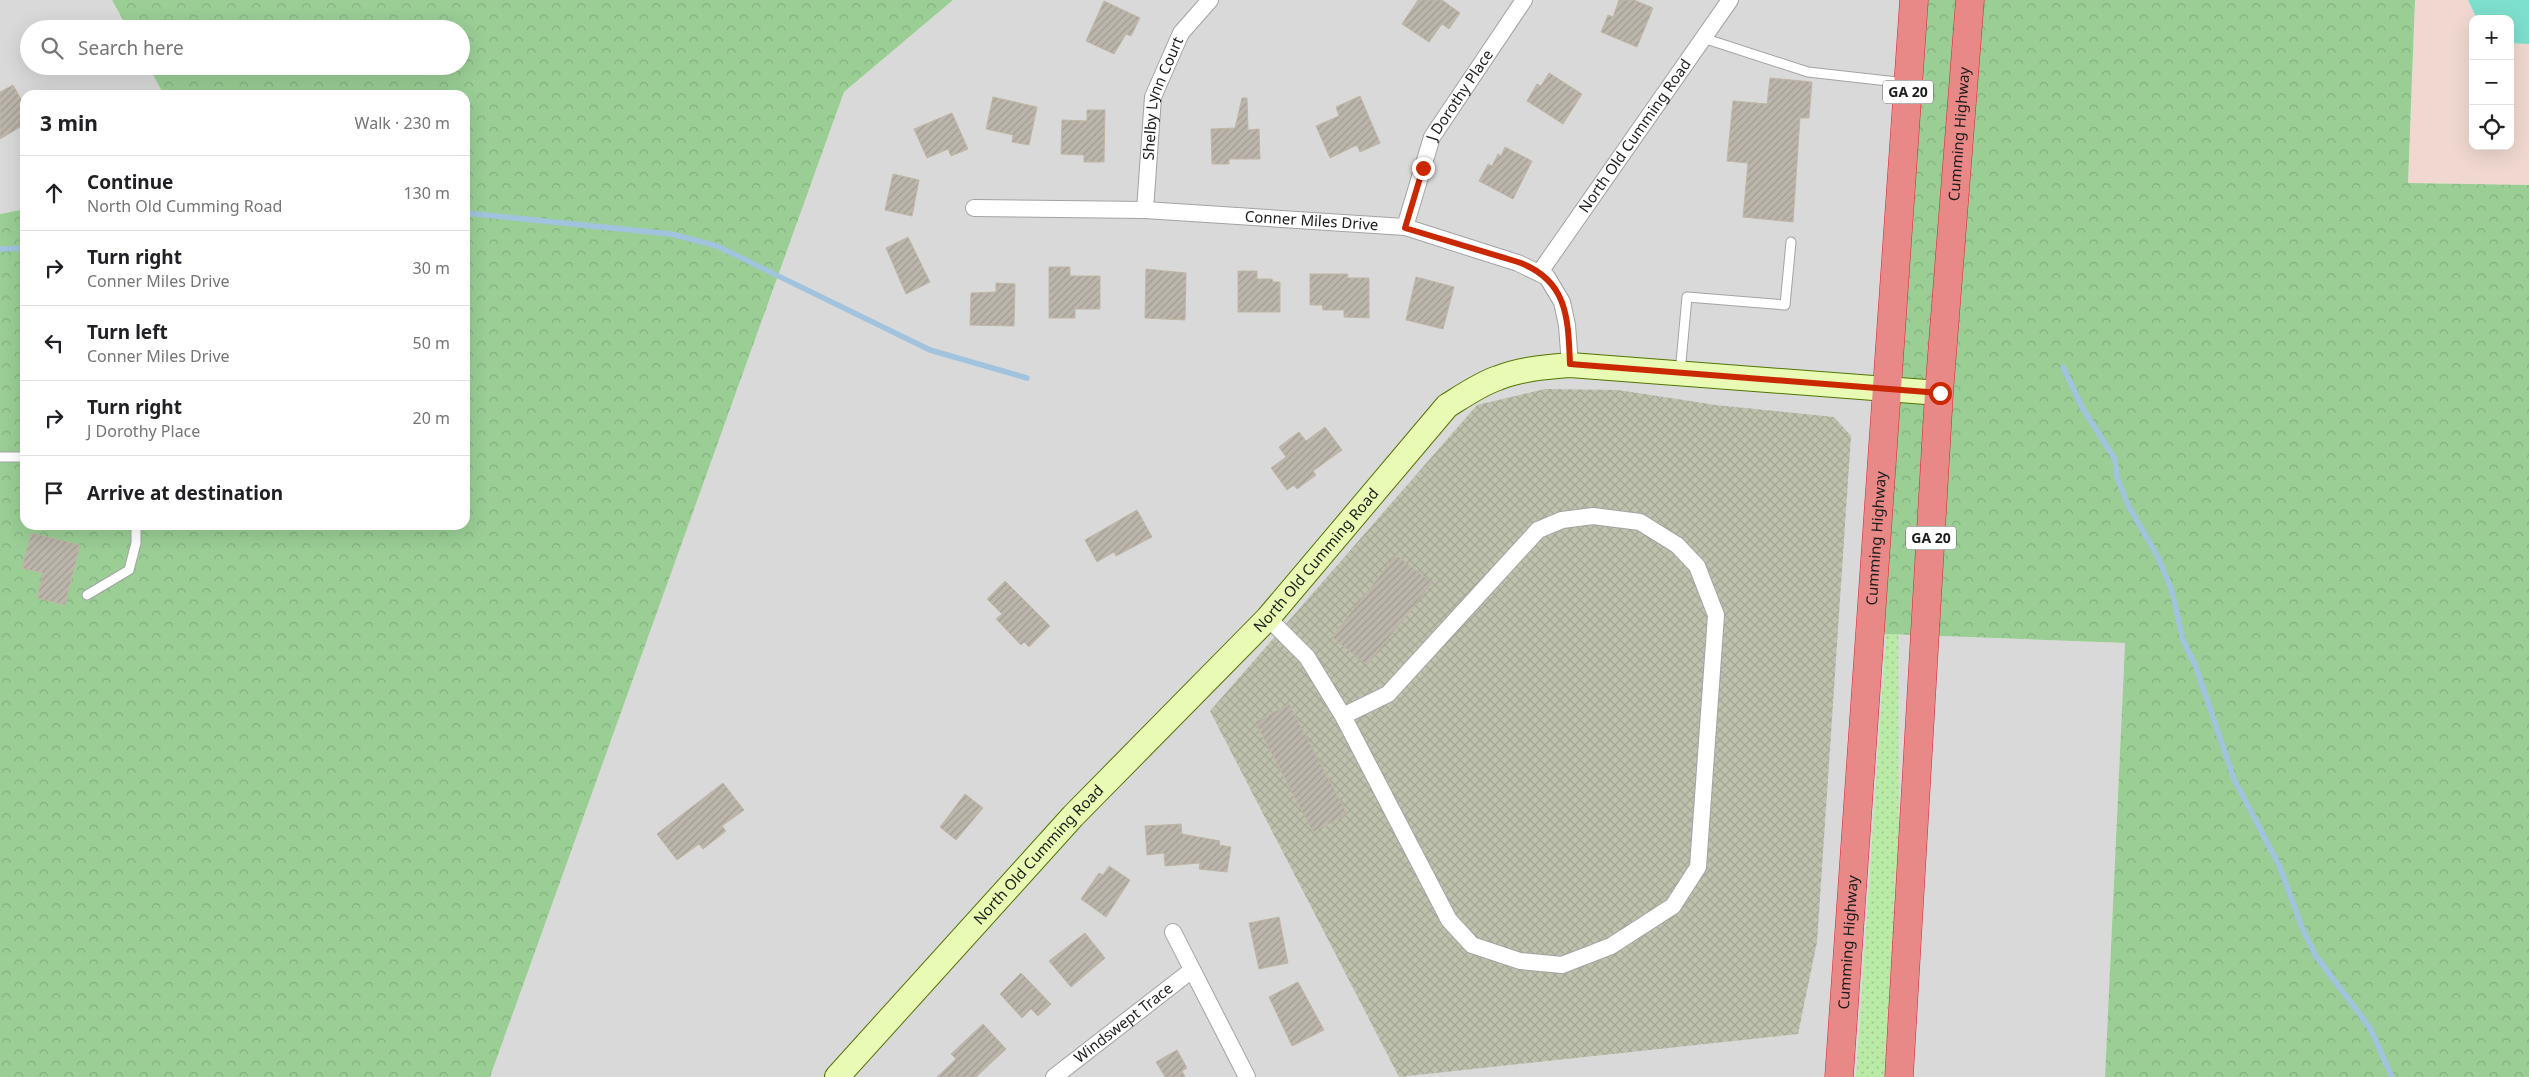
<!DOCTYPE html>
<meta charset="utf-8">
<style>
:root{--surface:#fff;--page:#f6f6f6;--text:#202124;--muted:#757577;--line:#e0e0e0}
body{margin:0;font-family:"Noto Sans",sans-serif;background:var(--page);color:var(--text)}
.controls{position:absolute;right:15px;top:15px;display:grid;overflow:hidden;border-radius:10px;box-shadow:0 5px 20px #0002}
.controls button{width:45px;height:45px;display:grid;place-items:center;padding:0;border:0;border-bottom:1px solid var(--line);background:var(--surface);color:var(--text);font:25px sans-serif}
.stop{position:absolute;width:15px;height:15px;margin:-11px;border:4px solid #c92800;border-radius:50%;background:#fff}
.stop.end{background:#c92800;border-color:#fff;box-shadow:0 1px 5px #0008}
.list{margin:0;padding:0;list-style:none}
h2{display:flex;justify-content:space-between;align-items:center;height:65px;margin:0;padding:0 20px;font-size:21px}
h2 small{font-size:16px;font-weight:400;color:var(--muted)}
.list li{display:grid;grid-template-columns:32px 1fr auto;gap:15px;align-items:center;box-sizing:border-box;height:75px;padding:0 20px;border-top:1px solid var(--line)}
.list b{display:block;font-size:19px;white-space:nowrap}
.list p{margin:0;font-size:16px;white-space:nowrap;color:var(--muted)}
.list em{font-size:16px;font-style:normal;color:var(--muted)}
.icon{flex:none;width:28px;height:28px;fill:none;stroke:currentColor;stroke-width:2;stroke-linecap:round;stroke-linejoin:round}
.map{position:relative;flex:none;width:2529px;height:1077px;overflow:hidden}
.search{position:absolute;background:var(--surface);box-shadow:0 5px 20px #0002;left:20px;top:20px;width:450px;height:55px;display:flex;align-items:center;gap:12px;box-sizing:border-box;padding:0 18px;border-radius:28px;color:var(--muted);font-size:19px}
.panel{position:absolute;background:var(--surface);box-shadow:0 5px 20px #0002;left:20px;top:90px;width:450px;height:440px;border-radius:15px}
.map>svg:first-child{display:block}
.residential{fill:#dad9d9}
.commercial{fill:#f0d8d0;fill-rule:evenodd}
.construction{fill:url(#construction-cross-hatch)}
.grass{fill:url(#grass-dots)}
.forest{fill:url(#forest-crowns)}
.pitch{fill:#7ddfcd}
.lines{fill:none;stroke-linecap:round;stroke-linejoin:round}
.stream{stroke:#a1c3dd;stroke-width:5.5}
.building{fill:url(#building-hatch);stroke:#c0b6a4}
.lane-casing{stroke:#a3a3a3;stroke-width:11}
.street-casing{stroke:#a3a3a3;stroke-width:18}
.secondary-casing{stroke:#517403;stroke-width:26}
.highway-casing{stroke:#da203a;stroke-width:29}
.lane{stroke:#fff;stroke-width:9}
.street{stroke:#fff;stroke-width:16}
.secondary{stroke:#e8fab3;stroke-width:24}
.highway{stroke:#e88887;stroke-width:28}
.route{stroke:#c92800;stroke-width:6}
.labels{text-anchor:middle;stroke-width:4;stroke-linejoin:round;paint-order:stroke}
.shield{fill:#fff;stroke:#606060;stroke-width:1}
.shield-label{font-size:14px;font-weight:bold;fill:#1c1c1c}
.street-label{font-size:15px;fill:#1c1c1c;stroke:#fff}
</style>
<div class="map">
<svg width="2529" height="1077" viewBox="0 0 2529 1077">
<defs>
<pattern id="construction-cross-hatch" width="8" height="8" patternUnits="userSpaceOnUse" patternTransform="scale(1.25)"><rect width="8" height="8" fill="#bec2ad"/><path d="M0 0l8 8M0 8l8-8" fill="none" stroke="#a3a694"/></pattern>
<pattern id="grass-dots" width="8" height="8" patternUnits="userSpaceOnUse" patternTransform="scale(1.25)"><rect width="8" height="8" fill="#b9eaa6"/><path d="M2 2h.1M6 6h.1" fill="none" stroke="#9ec88e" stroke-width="1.8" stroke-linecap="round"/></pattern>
<pattern id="forest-crowns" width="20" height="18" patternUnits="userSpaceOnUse" patternTransform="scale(1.25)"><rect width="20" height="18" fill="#9ace95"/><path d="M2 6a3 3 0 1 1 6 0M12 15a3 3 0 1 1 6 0" fill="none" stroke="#84b080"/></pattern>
<pattern id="building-hatch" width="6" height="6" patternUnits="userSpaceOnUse" patternTransform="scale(1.25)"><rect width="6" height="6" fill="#bbb5ab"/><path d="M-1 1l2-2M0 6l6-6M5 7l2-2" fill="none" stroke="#a09b93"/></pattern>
</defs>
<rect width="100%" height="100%" fill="#eeece2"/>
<g class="residential">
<path d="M0,0H112L128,29H29V66H148L164,95H25V209L0,214Z"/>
<path d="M953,0H1908L1862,633L2125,643L2105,1077H490L844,92Z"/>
</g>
<path class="commercial" d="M2415,0H2529V185L2408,183ZM2473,19H2510V146H2473Z"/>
<path class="construction" d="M1545,389L1618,390L1716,405L1834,417L1851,436L1817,942L1798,1034L1399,1077L1210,711L1477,405Z"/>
<path class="grass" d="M1898,456L1899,956L1891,1077H1856Z"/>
<g class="forest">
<path d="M112,0H953L844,92L490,1077H0V214L25,209V525H465V95H164L148,66H461V29H128Z"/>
<path d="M1908,0H2415L2408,183L2529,185V1077H2105L2125,643L1862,633Z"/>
</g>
<path class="pitch" d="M2468,0H2529V44L2510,43V19H2477Z"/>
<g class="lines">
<g class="stream">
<path d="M465,213L671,234L717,246L930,350L1027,378"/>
<path d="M0,249L25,248"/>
<path d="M2063,367L2083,409L2115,459L2117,477L2128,505L2158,557L2172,591L2183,640L2196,667L2234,779L2280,867L2303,930L2316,956L2370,1028L2392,1077"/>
</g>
</g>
<g class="building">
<path d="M1418,0H1442L1460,13L1449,29L1442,24L1429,42L1402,24Z"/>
<path d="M1619,0H1634L1653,8L1637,47L1601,32L1608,15L1613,17Z"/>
<path d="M1104,1L1140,18L1131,36L1126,34L1114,54L1086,41Z"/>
<path d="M1549,73L1582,94L1563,124L1527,101L1537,84L1541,86Z"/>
<path d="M1770,78L1812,82L1809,118H1800L1793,222L1743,217L1748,163L1727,161L1733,101L1767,104Z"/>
<path d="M13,85L25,106V124L0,139V92Z"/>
<path d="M1360,96L1380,143L1360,152L1357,145L1330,158L1316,126L1339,116L1336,107Z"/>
<path d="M993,97L1037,107L1029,145L1012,142L1013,135L986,129Z"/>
<path d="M1242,98H1247L1248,130L1259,129L1260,159H1229V164H1212L1211,129L1235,128Z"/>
<path d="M1087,110H1105L1104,162H1084V155L1061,154L1062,120L1087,121Z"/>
<path d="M952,113L968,149L951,156L948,149L927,158L914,129Z"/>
<path d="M1505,147L1532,161L1513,199L1479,181L1488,164L1492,166L1498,154L1501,156Z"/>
<path d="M893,174L919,180L912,216L885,210Z"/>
<path d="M908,237L930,282L906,294L886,248Z"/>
<path d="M1049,267H1070V276H1100V309H1075V318H1049Z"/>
<path d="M1146,269L1186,273L1185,320L1145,318Z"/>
<path d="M1238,271H1257V279H1272L1273,282H1280V312H1238Z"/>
<path d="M1310,274H1348L1347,278H1369V318L1344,317V310H1323L1322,305H1310Z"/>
<path d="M1416,277L1454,287L1443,329L1406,320Z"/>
<path d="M996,283L1015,284L1014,326L970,325L971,293L996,292Z"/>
<path d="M1325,427L1342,450L1313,471L1316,475L1297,489L1294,485L1287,490L1271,468L1286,457L1279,447L1299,432L1306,441Z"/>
<path d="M1137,510L1152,537L1116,556L1114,552L1097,562L1085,540Z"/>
<path d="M31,533L80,545L65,605L37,598L43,573L22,568Z"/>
<path d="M1396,555L1432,583L1367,665L1332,637Z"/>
<path d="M1005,581L1050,626L1029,647L1024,642L1021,645L996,619L1002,614L987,599Z"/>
<path d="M1289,704L1347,814L1313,832L1255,722Z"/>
<path d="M723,783L744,810L722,826L726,831L703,849L699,844L677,860L657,834Z"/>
<path d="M965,794L983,808L956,840L940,827Z"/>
<path d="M1181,824L1182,834L1220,841L1219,845L1231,847L1227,872L1199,869L1200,863L1165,866L1164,853L1147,855L1145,826Z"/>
<path d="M1109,866L1130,880L1106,917L1081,899L1099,873L1103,875Z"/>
<path d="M1279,917L1288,963L1259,969L1249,923Z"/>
<path d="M1085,933L1105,958L1071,987L1049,961Z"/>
<path d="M1021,973L1051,1004L1038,1016L1031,1009L1022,1018L1000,994Z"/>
<path d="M1298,982L1324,1030L1292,1046L1269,997Z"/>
<path d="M983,1024L1006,1049L976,1077H937L956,1059L951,1054Z"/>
<path d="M1177,1050L1187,1068L1182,1071L1185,1077H1165L1156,1062Z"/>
</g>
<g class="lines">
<defs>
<g id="lane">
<path d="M1703,38L1808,72L1906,83"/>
<path d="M1680,373L1687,297L1785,305L1791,242"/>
<path d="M0,457H25"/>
<path d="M87,595L129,570L136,543V525"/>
</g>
<g id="street">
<path id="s1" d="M974,208L1145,210L1405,227L1518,263L1547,277L1562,302L1567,325L1570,365"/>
<path id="s2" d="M1145,210L1153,97L1181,33L1210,0"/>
<path id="s3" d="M1405,227L1432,137L1524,0"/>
<path id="s4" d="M1540,272L1730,0"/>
<path d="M1268,618L1307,657L1343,716L1449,920L1472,945L1520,961L1562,965L1611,946L1673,906L1698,867L1716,615L1697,566L1677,545L1640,522L1593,516L1562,520L1538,530L1388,694L1343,716"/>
<path d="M1173,932L1247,1077"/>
<path id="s5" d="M1054,1077L1192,970"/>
</g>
<g id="secondary">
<path id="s6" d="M837,1077L1073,816L1268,618L1447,406C1463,396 1480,384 1498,378C1520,369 1546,367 1570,365L1939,393"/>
</g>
<g id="highway">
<path id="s7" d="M1839,1077L1914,0"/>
<path id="s8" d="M1899,1077L1939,393L1970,0"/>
</g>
</defs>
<use href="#lane" class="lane-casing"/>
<use href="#street" class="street-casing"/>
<use href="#secondary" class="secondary-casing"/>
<use href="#highway" class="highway-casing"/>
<use href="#lane" class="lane"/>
<use href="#street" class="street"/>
<use href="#secondary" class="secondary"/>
<use href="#highway" class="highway"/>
</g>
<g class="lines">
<path class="route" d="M1423,168L1405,228L1518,262C1568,280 1568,318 1570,364L1940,393"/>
</g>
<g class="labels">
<g class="shield">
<rect x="1883" y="80.5" width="50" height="23" rx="4"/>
<rect x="1906" y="526.5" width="50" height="23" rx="4"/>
</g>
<g class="shield-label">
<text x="1908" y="97">GA 20</text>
<text x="1931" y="543">GA 20</text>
</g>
<g class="street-label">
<text dy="5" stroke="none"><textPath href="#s3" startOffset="144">J Dorothy Place</textPath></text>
<text dy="5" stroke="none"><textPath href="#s2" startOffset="114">Shelby Lynn Court</textPath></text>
<text dy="5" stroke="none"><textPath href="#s8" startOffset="945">Cumming Highway</textPath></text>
<text dy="5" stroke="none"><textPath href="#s4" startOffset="166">North Old Cumming Road</textPath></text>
<text dy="5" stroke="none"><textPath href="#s1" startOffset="338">Conner Miles Drive</textPath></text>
<text dy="5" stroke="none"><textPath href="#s7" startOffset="540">Cumming Highway</textPath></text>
<text dy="5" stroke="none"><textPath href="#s6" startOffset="705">North Old Cumming Road</textPath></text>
<text dy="5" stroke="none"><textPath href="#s6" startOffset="300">North Old Cumming Road</textPath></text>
<text dy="5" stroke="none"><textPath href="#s7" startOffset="135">Cumming Highway</textPath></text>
<text dy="5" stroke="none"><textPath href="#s5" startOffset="88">Windswept Trace</textPath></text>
</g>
</g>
</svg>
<div class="controls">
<button>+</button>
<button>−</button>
<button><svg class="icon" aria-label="locate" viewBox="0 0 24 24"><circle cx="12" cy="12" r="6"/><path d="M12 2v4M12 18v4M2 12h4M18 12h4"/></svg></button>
</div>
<div class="stop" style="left:1940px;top:393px"></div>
<div class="stop end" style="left:1423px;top:168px"></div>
<div class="search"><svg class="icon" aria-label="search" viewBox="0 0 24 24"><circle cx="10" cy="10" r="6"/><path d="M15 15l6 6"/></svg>Search here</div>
<section class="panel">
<h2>3 min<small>Walk · 230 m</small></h2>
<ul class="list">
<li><svg class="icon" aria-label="ahead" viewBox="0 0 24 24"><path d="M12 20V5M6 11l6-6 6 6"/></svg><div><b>Continue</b><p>North Old Cumming Road</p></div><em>130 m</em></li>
<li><svg class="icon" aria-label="right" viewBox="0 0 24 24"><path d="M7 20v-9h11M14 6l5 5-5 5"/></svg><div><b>Turn right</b><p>Conner Miles Drive</p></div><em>30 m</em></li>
<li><svg class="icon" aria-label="left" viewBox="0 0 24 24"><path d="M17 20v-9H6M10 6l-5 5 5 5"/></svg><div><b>Turn left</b><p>Conner Miles Drive</p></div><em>50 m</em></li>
<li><svg class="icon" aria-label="right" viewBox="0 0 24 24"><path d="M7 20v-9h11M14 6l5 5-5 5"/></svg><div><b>Turn right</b><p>J Dorothy Place</p></div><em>20 m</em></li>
<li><svg class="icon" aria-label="arrive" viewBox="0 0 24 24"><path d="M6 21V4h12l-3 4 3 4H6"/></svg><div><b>Arrive at destination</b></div></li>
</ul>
</section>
</div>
